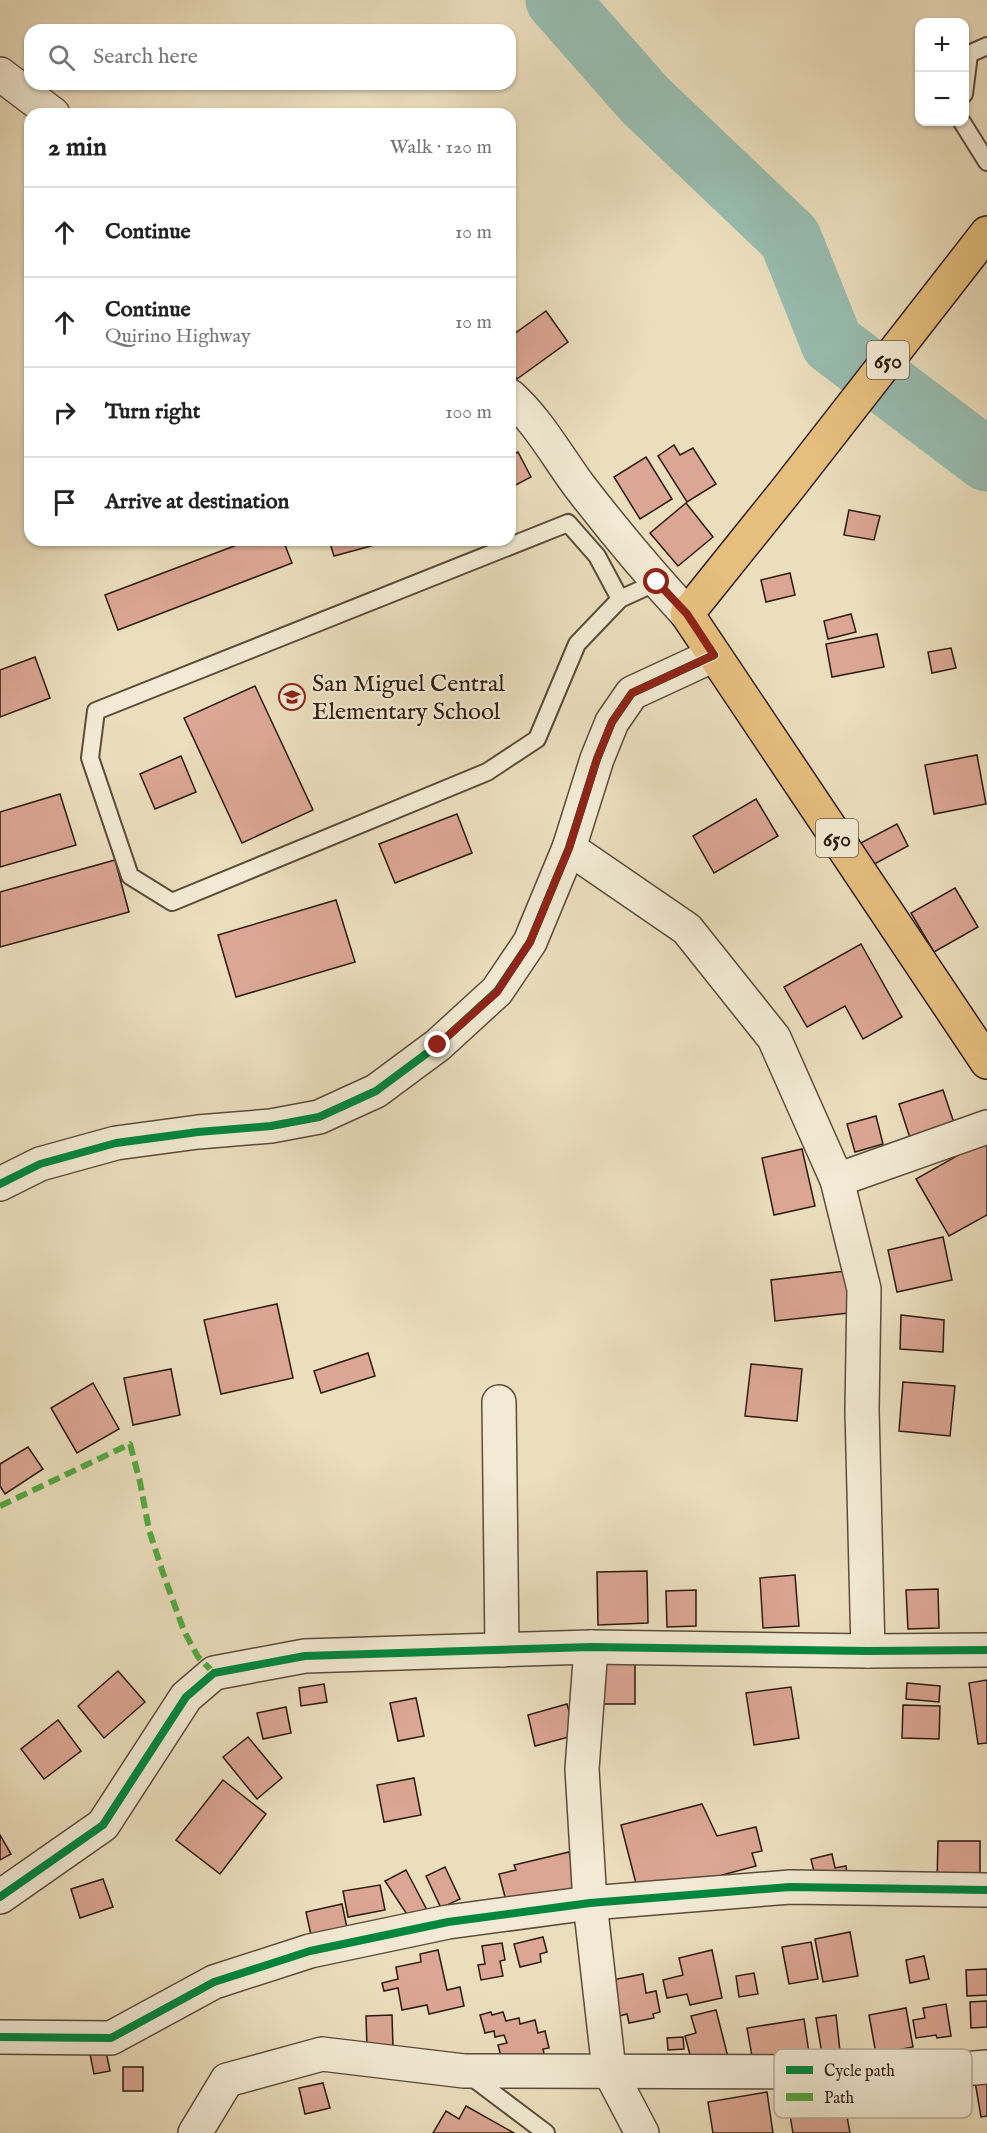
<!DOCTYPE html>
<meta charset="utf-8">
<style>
:root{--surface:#fff;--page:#f2f2f2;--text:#222;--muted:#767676;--line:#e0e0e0}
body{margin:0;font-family:"IM FELL English",serif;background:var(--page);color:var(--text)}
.controls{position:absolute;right:18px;top:18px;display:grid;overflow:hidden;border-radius:12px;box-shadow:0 2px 4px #0004}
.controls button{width:54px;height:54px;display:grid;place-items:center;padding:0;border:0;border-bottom:2px solid var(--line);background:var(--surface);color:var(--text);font:30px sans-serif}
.stop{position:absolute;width:18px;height:18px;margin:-14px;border:4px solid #8f2418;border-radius:50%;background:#fff}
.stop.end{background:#8f2418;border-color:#fff;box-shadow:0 2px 6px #0008}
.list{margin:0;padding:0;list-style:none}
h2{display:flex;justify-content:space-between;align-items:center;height:78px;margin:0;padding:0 24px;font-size:26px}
h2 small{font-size:20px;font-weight:400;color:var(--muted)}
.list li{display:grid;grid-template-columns:39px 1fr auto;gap:18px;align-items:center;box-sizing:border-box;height:90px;padding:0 24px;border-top:2px solid var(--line)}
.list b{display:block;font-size:22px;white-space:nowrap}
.list p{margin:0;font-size:20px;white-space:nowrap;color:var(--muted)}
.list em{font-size:20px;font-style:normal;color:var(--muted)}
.icon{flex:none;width:33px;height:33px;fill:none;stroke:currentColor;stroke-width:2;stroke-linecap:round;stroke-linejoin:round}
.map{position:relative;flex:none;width:987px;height:2133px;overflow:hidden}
.search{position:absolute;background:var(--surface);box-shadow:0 2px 4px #0004;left:24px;top:24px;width:492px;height:66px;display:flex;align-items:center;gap:15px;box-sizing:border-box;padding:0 21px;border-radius:18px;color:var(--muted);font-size:22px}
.panel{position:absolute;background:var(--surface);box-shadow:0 2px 4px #0004;left:24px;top:108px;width:492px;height:438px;border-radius:18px}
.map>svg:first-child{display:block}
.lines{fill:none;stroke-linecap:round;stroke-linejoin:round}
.river{stroke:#98bcaf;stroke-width:63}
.building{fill:#dba693;stroke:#2d1b0f;stroke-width:1.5}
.service-casing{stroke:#5c4c3a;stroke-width:20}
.minor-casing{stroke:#5c4c3a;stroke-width:36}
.primary-casing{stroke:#2d1b0f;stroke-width:36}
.service{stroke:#f2ead4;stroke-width:16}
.minor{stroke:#f2ead4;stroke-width:33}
.primary{stroke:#e6bf7e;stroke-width:33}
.quiet{stroke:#54a941;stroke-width:6;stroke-dasharray:12 6;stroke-linecap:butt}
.cycleway-casing{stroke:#f2ead4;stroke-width:11}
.cycleway{stroke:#00873e;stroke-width:8}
.route{stroke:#8f2418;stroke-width:8}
.labels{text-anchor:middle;stroke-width:4.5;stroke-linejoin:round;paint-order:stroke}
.shield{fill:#f2ead4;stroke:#68594a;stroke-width:1.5}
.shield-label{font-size:22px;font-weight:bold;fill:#2d1b0f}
.poi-label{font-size:24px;fill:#2d1b0f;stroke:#f2ead4;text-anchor:start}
.key{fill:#f2ead4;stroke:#b7ac99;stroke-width:1.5}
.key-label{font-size:16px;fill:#2d1b0f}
</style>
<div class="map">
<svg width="987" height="2133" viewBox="0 0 987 2133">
<rect width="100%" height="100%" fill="#ebdebd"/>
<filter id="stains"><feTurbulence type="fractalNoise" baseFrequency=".00333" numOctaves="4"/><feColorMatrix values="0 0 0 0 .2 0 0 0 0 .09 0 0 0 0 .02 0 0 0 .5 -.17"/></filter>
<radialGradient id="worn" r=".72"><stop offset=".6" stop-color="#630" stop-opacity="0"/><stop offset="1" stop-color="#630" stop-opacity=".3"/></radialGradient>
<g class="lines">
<path class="river" d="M557,0L645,100L790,238L832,343L987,460"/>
</g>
<g class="building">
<path d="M546,311L568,342L517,379L510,370V337Z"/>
<path d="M674,445L680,455L693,448L716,484L687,502L658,456Z"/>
<path d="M518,452L531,477L510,488V456Z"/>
<path d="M646,457L672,499L640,519L614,477Z"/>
<path d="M686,503L713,537L678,566L650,533Z"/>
<path d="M849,510L880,516L874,540L844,535Z"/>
<path d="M250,540H283L292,563L118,630L105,595Z"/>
<path d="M329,540H381L382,543L334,556Z"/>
<path d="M790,573L795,595L766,602L761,580Z"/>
<path d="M851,614L856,632L828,639L824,621Z"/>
<path d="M877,634L884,667L832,677L826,644Z"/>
<path d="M951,648L956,668L932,673L928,652Z"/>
<path d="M35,657L50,698L0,717V670Z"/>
<path d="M255,686L313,810L242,843L184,718Z"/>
<path d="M977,755L986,804L934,814L925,765Z"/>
<path d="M181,756L196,792L155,809L140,774Z"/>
<path d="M60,794L76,845L0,867V812Z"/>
<path d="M756,799L778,836L714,873L693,836Z"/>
<path d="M457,814L472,853L395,883L379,844Z"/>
<path d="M897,824L908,846L867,868L855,846Z"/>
<path d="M115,860L129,912L0,947V892Z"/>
<path d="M955,888L978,927L934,952L911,913Z"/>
<path d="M336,900L355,962L236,997L218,935Z"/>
<path d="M861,944L902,1017L863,1039L845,1006L807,1027L784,987Z"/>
<path d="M943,1090L954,1123L910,1138L899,1104Z"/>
<path d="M876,1116L883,1144L855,1152L847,1124Z"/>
<path d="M987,1139V1215L949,1236L916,1179Z"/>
<path d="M802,1149L815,1206L774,1215L762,1158Z"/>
<path d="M943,1237L952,1280L897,1292L888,1250Z"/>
<path d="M854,1270L858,1312L775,1321L771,1280Z"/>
<path d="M277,1304L293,1378L221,1394L204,1320Z"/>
<path d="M901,1315L944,1320L943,1352L900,1349Z"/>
<path d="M368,1353L375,1376L321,1393L314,1371Z"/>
<path d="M751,1364L802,1369L797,1421L745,1416Z"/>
<path d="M171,1369L180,1415L133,1425L124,1378Z"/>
<path d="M903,1382L955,1386L950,1436L899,1431Z"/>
<path d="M93,1383L119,1429L77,1453L51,1408Z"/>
<path d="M28,1447L43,1469L5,1494L0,1486V1464Z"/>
<path d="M647,1571L648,1623L598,1625L597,1572Z"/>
<path d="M795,1575L799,1626L763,1628L760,1578Z"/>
<path d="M938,1589L939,1628L908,1629L906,1590Z"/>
<path d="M696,1590V1626L667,1627L666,1591Z"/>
<path d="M635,1663V1704H598V1664Z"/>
<path d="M118,1671L145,1702L104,1738L78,1706Z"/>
<path d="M987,1680V1743L978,1744L969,1683Z"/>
<path d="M907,1683L940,1686L939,1702L906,1699Z"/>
<path d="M324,1684L327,1702L301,1706L299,1688Z"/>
<path d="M791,1687L799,1738L754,1745L746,1693Z"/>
<path d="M416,1698L424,1736L398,1741L390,1703Z"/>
<path d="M567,1704L576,1735L535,1746L528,1715Z"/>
<path d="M903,1705L940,1706L939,1739L902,1738Z"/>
<path d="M286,1707L291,1733L263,1739L257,1713Z"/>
<path d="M58,1720L81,1751L44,1779L21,1749Z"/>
<path d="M248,1737L282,1778L257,1799L223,1757Z"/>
<path d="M414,1778L421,1815L384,1822L377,1785Z"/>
<path d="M223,1780L266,1814L220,1874L176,1840Z"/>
<path d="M702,1804L717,1836L756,1827L762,1851L752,1853L756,1866L722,1875L724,1881L640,1899L621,1825Z"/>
<path d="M0,1835L11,1854L0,1860Z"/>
<path d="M938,1841H980V1884L937,1883Z"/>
<path d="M569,1852L579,1895L509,1912L499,1874L516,1870L514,1865Z"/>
<path d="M832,1854L835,1868L846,1866L847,1874L816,1880L811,1859Z"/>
<path d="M445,1867L460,1899L441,1908L426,1876Z"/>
<path d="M406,1870L428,1912L408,1916L385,1881Z"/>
<path d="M103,1879L113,1907L80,1918L71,1889Z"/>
<path d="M380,1885L385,1910L348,1917L343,1891Z"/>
<path d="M342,1904L347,1928L311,1935L306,1912Z"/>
<path d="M850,1932L858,1976L823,1982L815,1939Z"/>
<path d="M543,1937L547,1952L540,1954L541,1962L520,1967L514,1944Z"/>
<path d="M811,1942L818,1979L789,1984L782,1947Z"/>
<path d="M502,1943L505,1960L500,1961L503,1976L481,1980L478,1965L485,1964L482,1946Z"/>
<path d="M438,1950L447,1990L460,1987L464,2006L429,2014L427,2005L402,2010L398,1988L384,1991L382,1983L398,1979L396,1967L421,1962L420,1954Z"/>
<path d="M712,1950L722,1998L690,2005L687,1994L667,1998L663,1980L683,1975L679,1958Z"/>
<path d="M924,1956L929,1979L910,1983L906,1960Z"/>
<path d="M987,1969V1995L967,1996L966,1970Z"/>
<path d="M754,1973L758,1994L739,1997L736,1976Z"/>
<path d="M643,1974L646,1993L656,1991L660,2012L653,2014L654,2018L629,2023L627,2014L612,2018V1980Z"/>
<path d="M987,2001V2027L971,2028L970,2002Z"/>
<path d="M946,2004L951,2036L937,2038L936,2035L916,2038L913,2020L925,2018L923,2008Z"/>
<path d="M906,2008L913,2047L876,2054L869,2015Z"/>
<path d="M716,2010L728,2057L693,2066L685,2036L696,2033L691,2016Z"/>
<path d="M491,2012L492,2015L503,2012L506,2021L519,2018L520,2024L535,2020L538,2033L545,2031L549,2048L543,2049L546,2063L504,2068L498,2045L507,2043L504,2035L495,2037L494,2031L485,2033L480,2015Z"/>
<path d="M392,2015L393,2047L367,2048L366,2016Z"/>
<path d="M836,2015L840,2051L822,2054L816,2018Z"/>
<path d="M804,2019L809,2053L753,2062L747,2028Z"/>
<path d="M683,2037L684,2049L668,2050L667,2038Z"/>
<path d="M106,2051L110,2071L94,2074L90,2054Z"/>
<rect x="123" y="2067" width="20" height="24"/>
<path d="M987,2074V2116L981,2117L974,2076Z"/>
<path d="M323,2083L330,2108L305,2114L299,2088Z"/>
<path d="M767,2092L773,2133H713L708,2102Z"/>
<path d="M844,2100L850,2133H793L789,2109Z"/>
<path d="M466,2106L514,2133H433L446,2111L459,2119Z"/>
</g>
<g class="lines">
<defs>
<g id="service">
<path d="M964,94L969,54L987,46"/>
<path d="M962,122L987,162"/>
<path d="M620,599L577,644L537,739L487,772L172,902L130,876L90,758L96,711L568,523L597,556L620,599L657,582"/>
<path d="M469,2075L546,2133"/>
</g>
<g id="minor">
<path d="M0,74L53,114"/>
<path d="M510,396C538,421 557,456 580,487C614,531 649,573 687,614"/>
<path d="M569,848L687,929L774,1038L837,1180L864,1289L862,1410L868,1651"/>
<path d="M837,1180L987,1127"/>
<path d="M0,1184L40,1164L116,1143L198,1132L271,1126L319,1117L376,1091L438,1045L497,991L530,942L569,848L597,759L612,722L632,693L714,655"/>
<path d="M499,1402L502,1650"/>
<path d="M591,1647L582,1769L590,1903L609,2070L642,2133"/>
<path d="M0,1897L103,1825L186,1697L214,1673L305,1656L591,1647L868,1651L987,1650"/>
<path d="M0,2037L111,2038L214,1982L310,1951L448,1922L590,1903L790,1887L987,1890"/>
<path d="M195,2133L227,2080L322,2054L464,2071L927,2072L987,2067"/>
</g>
<path id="primary" d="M987,233L789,487L687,614L987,1062"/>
</defs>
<use href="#service" class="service-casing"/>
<use href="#minor" class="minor-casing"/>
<use href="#primary" class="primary-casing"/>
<use href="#service" class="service"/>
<use href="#minor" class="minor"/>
<use href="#primary" class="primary"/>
<path class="quiet" d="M0,1506L130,1444L140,1482L149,1530L163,1573L184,1631L198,1657L214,1673"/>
<defs>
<g id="cycleway">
<path d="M0,1184L40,1164L116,1143L198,1132L271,1126L319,1117L376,1091L438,1045L497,991L530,942L569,848L597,759L612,722L632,693L714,655"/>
<path d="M0,1897L103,1825L186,1697L214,1673L305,1656L591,1647L868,1651L987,1650"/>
<path d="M0,2037L111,2038L214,1982L310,1951L448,1922L590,1903L790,1887L987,1890"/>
</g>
</defs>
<use href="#cycleway" class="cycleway-casing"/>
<use href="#cycleway" class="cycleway"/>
</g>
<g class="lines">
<path class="route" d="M438,1045L497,992L530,942L569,848L597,759L612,722L632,693L714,655L687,614L657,582"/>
</g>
<defs>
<symbol id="school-ring" viewBox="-11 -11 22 22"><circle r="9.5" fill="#f2ead4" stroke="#8f2418" stroke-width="1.5"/><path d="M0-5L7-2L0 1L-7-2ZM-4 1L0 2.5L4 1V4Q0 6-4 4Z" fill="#8f2418"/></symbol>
</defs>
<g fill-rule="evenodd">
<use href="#school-ring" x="277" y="682" width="30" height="30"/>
</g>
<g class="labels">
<g class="shield">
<rect x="867" y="341" width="42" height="38" rx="4.5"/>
<rect x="816" y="819" width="42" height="38" rx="4.5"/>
</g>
<g class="shield-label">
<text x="888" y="368">650</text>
<text x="837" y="846">650</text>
</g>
<g class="poi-label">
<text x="312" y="691">San Miguel Central<tspan x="312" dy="28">Elementary School</tspan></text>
</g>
</g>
<rect x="774" y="2049" width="198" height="69" rx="9" class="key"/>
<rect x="786" y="2066" width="27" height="8" fill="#00873e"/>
<rect x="786" y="2093" width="27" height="8" fill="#54a941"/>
<g class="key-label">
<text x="824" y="2076">Cycle path</text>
<text x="824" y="2103">Path</text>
</g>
<rect width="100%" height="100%" filter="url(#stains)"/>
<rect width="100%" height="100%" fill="url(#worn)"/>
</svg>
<div class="controls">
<button>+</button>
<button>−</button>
</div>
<div class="stop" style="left:657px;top:582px"></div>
<div class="stop end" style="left:438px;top:1045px"></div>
<div class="search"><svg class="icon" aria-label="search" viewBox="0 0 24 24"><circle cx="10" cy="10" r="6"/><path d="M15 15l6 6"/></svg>Search here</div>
<section class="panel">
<h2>2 min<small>Walk · 120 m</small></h2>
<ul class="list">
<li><svg class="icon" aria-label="ahead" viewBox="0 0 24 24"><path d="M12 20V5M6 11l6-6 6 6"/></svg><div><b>Continue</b></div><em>10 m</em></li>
<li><svg class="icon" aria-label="ahead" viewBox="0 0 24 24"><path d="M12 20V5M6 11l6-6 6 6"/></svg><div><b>Continue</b><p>Quirino Highway</p></div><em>10 m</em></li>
<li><svg class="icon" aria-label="right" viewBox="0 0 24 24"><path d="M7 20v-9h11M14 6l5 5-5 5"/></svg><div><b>Turn right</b></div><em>100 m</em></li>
<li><svg class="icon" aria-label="arrive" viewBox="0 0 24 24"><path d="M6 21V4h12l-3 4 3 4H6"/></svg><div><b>Arrive at destination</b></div></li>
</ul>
</section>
</div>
